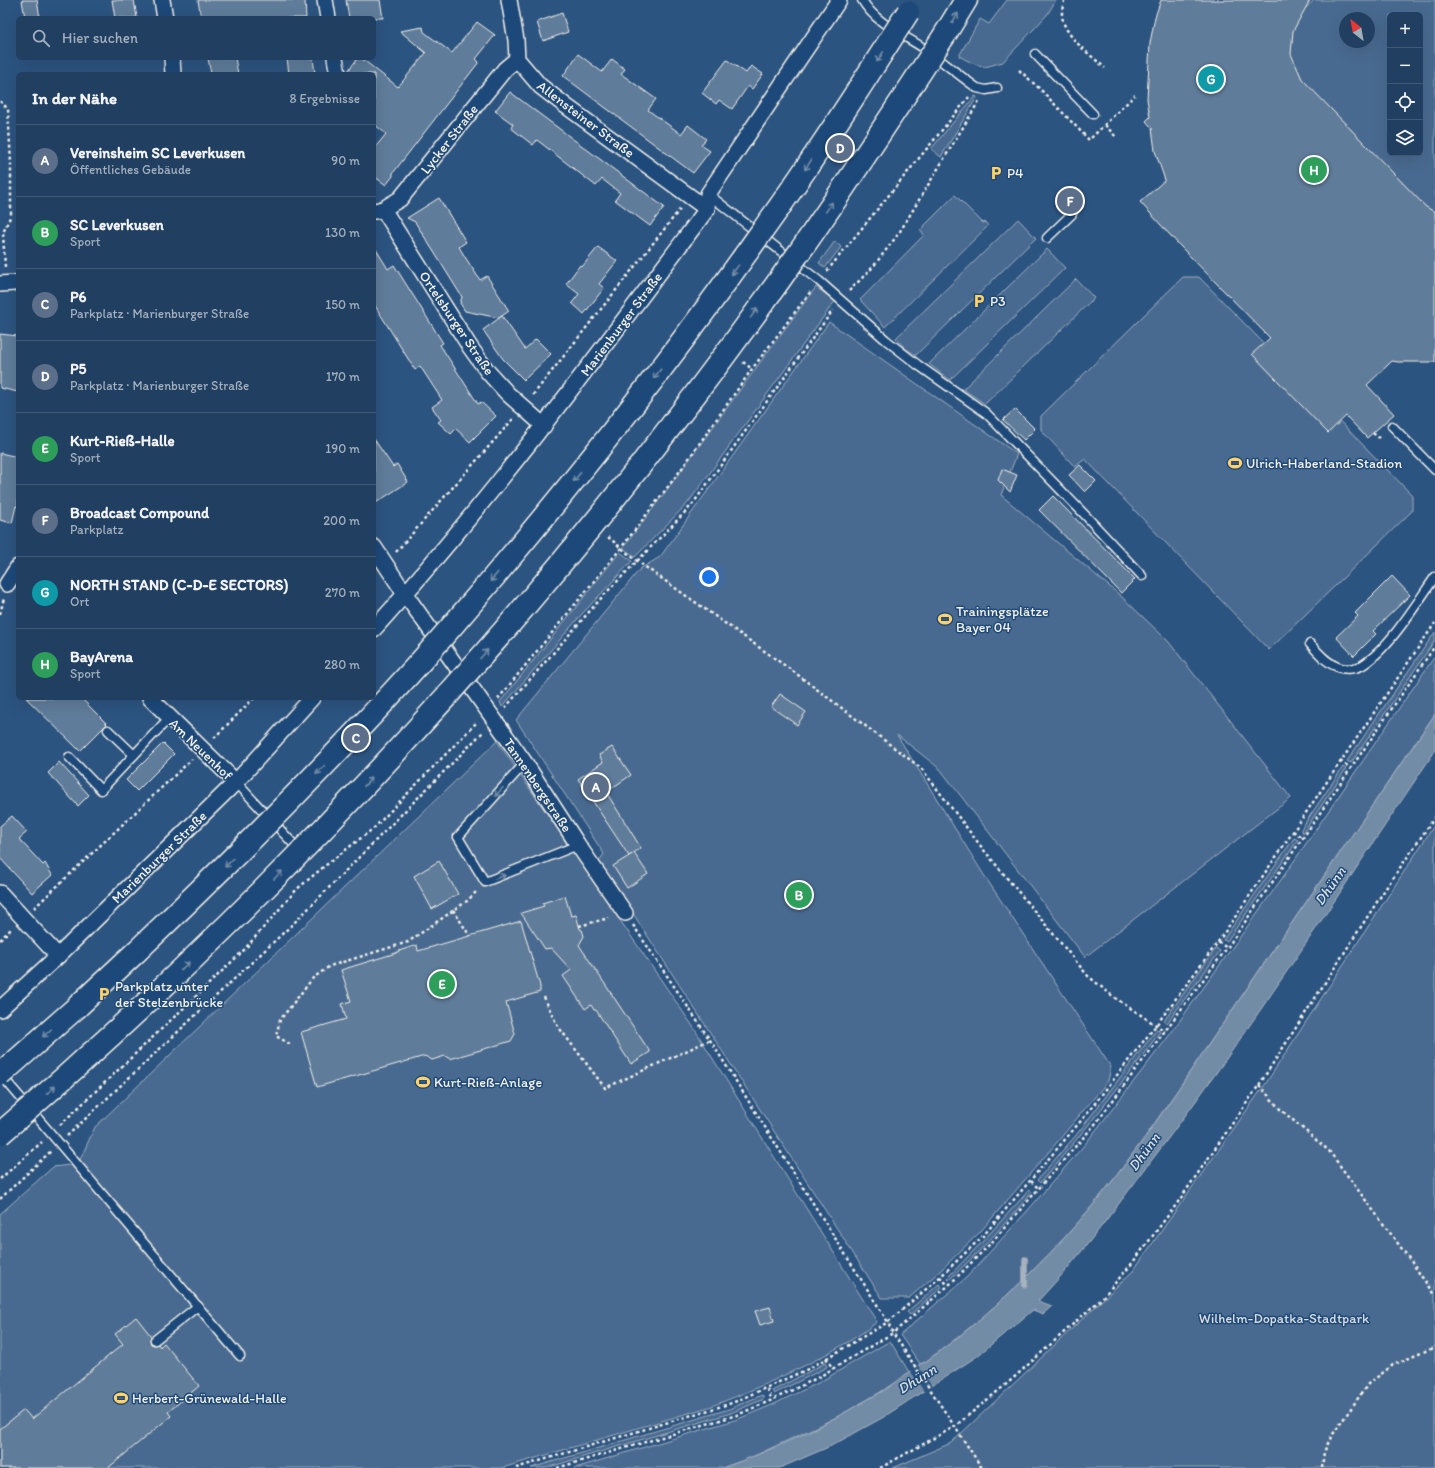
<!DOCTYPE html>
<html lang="de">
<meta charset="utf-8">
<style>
:root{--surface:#213f61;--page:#294667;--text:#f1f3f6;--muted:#a2afbd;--line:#3e5876;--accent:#d6ab8b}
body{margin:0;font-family:Itim,sans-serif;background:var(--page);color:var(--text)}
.controls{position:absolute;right:12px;top:12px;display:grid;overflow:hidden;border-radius:6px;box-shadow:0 4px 16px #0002}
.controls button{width:36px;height:36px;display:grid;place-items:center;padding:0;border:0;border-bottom:1px solid var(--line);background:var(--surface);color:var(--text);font:20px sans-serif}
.compass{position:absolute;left:1339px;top:12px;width:36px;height:36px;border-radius:50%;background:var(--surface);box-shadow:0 4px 16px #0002;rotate:329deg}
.you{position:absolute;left:709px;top:577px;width:14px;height:14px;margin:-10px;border:3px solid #fff;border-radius:50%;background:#1a73e8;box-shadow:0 0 0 6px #1a73e833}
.badge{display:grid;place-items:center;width:26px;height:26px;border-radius:50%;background:var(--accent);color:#fff;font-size:13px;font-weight:700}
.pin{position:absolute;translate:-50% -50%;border:2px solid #fff;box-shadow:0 1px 4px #0006}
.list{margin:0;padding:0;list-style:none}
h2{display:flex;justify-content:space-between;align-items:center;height:52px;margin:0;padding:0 16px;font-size:17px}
h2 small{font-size:13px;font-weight:400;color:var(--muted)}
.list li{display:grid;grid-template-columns:26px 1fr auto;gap:12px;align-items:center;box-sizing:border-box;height:72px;padding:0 16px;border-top:1px solid var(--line)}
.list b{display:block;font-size:15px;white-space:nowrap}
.list p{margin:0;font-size:13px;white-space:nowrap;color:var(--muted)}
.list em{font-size:13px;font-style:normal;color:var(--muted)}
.icon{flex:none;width:22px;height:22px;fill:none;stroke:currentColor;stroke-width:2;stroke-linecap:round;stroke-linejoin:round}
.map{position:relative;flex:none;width:1435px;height:1468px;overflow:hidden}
.search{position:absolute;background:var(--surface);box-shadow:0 4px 16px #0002;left:16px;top:16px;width:360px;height:44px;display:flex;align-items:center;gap:10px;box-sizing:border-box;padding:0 14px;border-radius:6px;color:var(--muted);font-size:15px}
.panel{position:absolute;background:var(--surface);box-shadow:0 4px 16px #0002;left:16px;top:72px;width:360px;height:628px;border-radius:6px}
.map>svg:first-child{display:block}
.green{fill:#496b90;stroke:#9eaebc;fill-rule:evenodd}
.water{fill:#738ca6;stroke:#a7b4c0}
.pier{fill:#2c5481}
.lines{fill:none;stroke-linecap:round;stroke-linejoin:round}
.stream{stroke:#a7b4c0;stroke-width:5.5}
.building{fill:#5e7b9a;stroke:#f4f1e8}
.lane-casing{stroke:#f4f1e8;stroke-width:11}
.street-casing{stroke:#f4f1e8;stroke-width:18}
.highway-casing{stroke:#f4f1e8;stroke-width:25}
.path{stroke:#f4f1e8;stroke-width:2.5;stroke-dasharray:3 3;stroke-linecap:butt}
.lane{stroke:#1f4a7a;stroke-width:8}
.street{stroke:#1f4a7a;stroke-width:15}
.highway{stroke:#1f4a7a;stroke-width:22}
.highway-bridge-casing{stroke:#f4f1e8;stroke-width:25;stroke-linecap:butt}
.highway-bridge{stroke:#1f4a7a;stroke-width:22}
.oneway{stroke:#748da6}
.labels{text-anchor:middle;stroke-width:3;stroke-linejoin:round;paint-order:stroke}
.street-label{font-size:14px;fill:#f4f1e8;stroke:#1f4a7a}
.poi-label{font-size:14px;fill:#f4f1e8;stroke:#1f4a7a;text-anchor:start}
.park-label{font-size:14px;fill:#dadddb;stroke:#1f4a7a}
.water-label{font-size:15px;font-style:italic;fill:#dadddb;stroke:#1f4a7a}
</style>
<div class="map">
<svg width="1435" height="1468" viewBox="0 0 1435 1468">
<rect width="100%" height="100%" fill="#2c5481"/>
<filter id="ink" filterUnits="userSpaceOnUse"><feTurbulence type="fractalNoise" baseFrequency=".025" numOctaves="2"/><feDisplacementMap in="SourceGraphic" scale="8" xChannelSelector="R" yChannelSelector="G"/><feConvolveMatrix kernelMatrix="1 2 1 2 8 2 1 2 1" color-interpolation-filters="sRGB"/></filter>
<g filter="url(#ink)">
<g class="green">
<path d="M1007,0H1056L1047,15L1003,62L985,67L972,63L959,56L980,19L989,24Z"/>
<path d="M1314,0H1435V217L1268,45ZM1390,15H1420V153H1390ZM1345,18H1369V42H1345Z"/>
<path d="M975,96L977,97L941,157L931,149Z"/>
<path d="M955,195L983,223L985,222L988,226L885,327L860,300L924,235L920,230Z"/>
<path d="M1018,219L1036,238L916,355L906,349L896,338Z"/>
<path d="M835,241L841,247L825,268L819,263Z"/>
<path d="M1047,249L1065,268L950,380L929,364Z"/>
<path d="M1183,277H1199L1412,495V511L1269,650L1085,459L1075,467L1041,430V416Z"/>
<path d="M1076,279L1094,298L985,404L963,389Z"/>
<path d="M816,287L835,301L688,503L635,557L623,548C689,462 751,373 816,287Z"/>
<path d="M829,322L1017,454L1001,495L1122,597L1168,641L1291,798L1085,957L940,769L897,735L982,872L1111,1067L1108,1081L1059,1140L981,1231L939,1272L909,1298H882L599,861L604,854L516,720L640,569L660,557Z"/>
<path d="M620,552L632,561L582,614L502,707L500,702Z"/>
<path d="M1435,632V640L1351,763L1347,761Z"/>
<path d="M1435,656V714L1146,1136C1130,1157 1115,1179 1098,1199C1047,1261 989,1316 925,1362L920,1364L900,1335L967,1277L1029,1209L1086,1143L1168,1037L1283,877Z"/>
<path d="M497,741L692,1025L877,1322C856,1339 832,1351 808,1364C775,1380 744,1394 709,1407L502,1468H0V1214L53,1167L78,1164L95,1127Z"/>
<path d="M1343,767L1346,769L1303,833L1301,829Z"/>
<path d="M1435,824V1468H893L951,1443L1133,1271L1266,1083Z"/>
<path d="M1294,838L1298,840L1227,941L1223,940Z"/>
<path d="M1216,948L1220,951L1167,1023L1164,1021Z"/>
<path d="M1157,1029L1160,1032C1122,1084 1082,1134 1040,1183L1037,1180L1077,1134Z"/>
<path d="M1029,1190L1032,1192C1006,1224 979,1252 949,1280L947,1278L983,1241Z"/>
<path d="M939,1284L942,1287L910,1315L907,1312Z"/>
<path d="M890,1341L909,1372L896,1383L839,1416L750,1458L722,1468H575L738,1419L772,1405L818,1383Z"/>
<path d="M825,1363L827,1367L774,1394L772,1391Z"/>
<path d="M762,1395L764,1399L731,1413L546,1468H531L706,1416L729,1409Z"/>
</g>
<path class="water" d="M1435,714V751C1344,885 1256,1023 1158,1152C1119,1203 1082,1255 1038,1301L1052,1306L1043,1314L1033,1310L976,1357L882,1418L831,1446L780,1468H722C771,1451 819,1428 863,1402C874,1396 885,1390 895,1383C905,1376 913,1366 925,1362C989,1316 1047,1261 1098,1199C1115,1179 1130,1157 1146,1136Z"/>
<path class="pier" d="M917,1364L933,1388L925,1393L909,1369Z"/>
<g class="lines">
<path class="stream" d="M1025,1285V1259"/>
</g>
<g class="building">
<path d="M22,0H37L40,18H25Z"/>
<path d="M112,0H134L137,18H115Z"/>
<path d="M198,0H305L306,18H201Z"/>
<path d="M346,0H380L383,18H349Z"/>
<path d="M1161,0H1310L1293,31L1291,54L1302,79L1426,207L1435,212V362H1398L1392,361L1367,385L1394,414L1367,438L1346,416L1328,433L1252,354L1270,338L1181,247L1140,202L1165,180L1155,151L1152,128L1146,121L1150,117L1147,99L1150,43L1155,17Z"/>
<path d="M562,13L568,32L543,41L537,22Z"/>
<path d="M477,22L495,35L476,59L479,62L393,173V176L386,185L375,177L374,174V149L386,134L374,124V74H347V72L358,58H361L398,87L426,53L400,31L423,27L424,32L452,53Z"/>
<path d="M578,54L602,72L612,59L625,69L621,74L656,99L648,110L681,134L688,125L706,139L701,145L710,151L693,173L563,76Z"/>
<path d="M208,58H235L238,74H211Z"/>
<path d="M287,58H313L315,74H289Z"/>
<path d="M727,60L746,73L751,66L763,74L752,89L748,86L732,109L719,100L716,104L702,93Z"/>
<path d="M510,92L664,207L650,226L615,200L620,193L602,179L596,186L537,140L533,145L511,128L513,124L495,111Z"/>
<path d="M439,198L466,242L459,247L465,257L480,280L487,276L509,311L499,318L465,311L460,303L462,297L434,252L415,222L407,218Z"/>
<path d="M374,246L388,269L394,265L443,343L440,345L478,404L481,402L496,416L470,442L456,429L451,434L438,422L441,420L432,407L442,400L420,366L415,370L374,304Z"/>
<path d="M598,247L617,261L599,284L604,288L584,314L572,303L579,294L566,284L580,265L582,267Z"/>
<path d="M502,316L525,349L536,339L551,354L524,380L503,359L483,330Z"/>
<path d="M0,334L18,336V392L0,388Z"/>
<path d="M1015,409L1035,429L1024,440L1003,420Z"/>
<path d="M374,439L393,467L397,464L408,482L374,504Z"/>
<path d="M0,453L18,457V507L16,506L12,523L0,520Z"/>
<path d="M1080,465L1096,481L1085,492L1069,475Z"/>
<path d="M1002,469L1017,475L1010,492L998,480Z"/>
<path d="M1053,496L1135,579L1121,593L1039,510Z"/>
<path d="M1392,576L1410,595L1373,631L1376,634L1354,656L1336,637L1358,616L1355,613Z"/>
<path d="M780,694L806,712L797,725L771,707Z"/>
<path d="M26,698H81L107,724L80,751Z"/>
<path d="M163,743L174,754L137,791L126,780Z"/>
<path d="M612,747L631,775L606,792L641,848L629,856L578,779L603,762L599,755Z"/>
<path d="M59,762L89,795L78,806L48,773Z"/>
<path d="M12,816L27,832L19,839L43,865L45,863L52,875L32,893L0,858V826Z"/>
<path d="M634,853L648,874L627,888L613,866Z"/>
<path d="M439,861L458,894L432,909L414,876Z"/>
<path d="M565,896L571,916L576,915L580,929L582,930L584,936L579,945L650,1052L631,1064L596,1010H594L591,1005L585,1009L563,976L571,970L551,948L545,949L521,913L544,906L542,903Z"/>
<path d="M521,921L540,986V992L506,1002L515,1034L511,1041L450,1059L445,1056L432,1060L425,1056L317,1087L301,1032L346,1019L342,1004L351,1001L341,970L396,953L399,951L417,945L418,951Z"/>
<path d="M770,1307L774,1321L760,1325L755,1311Z"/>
<path d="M136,1317L151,1336L150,1340L151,1344L155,1345L158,1344L160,1347L164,1343L199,1386L168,1412L171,1416L108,1468H0V1429L24,1410L32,1419L123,1344L115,1334Z"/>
</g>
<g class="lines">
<defs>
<g id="lane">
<path d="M862,0C876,24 903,34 925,49C942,61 959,75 977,88L986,90L997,88"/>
<path d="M1035,54L1093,114"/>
<path d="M708,194L819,281L886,340L918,365L986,413L1086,516L1142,576"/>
<path d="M1047,238L1072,214"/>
<path d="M1392,426L1435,470"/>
<path d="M1310,644C1318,652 1326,663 1338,667C1344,670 1355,669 1361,666C1388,650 1417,603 1435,577"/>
<path d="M108,730L134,755"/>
<path d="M69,757L101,790L169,718"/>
<path d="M525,763L458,837L485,882L578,845"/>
<path d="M236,782L299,850"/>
<path d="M2,1076L240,1356"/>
<path d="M155,1340L198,1306"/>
</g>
<g id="street">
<path d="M162,0L165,18"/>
<path d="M325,0L328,18"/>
<path d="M509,0L516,40L517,59L540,86L566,106L707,209"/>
<path d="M172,58L173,74"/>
<path d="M335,58L338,74"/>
<path d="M383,209L470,347L488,372L508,394L544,426"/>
<path d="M375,211L383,209L400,199L505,69L517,59"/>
<path d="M0,284L15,283"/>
<path d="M374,547L405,594L525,763L578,845L625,913"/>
<path d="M7,584L18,567"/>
<path d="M374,629C494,496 600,352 707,209L708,194L839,0"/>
<path d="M150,698L236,782"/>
<path d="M0,893L58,956"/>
<path d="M0,1009L58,956L236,782L312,698"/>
</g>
<g id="highway">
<path d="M944,36L966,0"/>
<path d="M77,1007L137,951"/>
</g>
</defs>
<use href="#lane" class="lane-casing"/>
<use href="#street" class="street-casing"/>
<use href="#highway" class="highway-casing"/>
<g class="path">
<path d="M1064,0C1064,4 1062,8 1062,12C1061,35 1090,54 1105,68"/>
<path d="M1019,70L1040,89L1089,140L1135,95"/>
<path d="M0,101L8,109L11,163V215L3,233L5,267"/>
<path d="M1105,125L1117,138"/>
<path d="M827,271L969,97"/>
<path d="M849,291L873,267L899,233L979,101"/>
<path d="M743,362L752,369"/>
<path d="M533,395L681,208"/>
<path d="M1373,433L1379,438"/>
<path d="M608,537L637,561L794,672L921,768L983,849L1088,976L1115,998L1165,1031"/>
<path d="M396,552L513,419"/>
<path d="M0,614L4,598"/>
<path d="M498,699L621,548L680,471L752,369L811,291"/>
<path d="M505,708L603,596L692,505L833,310"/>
<path d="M214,738L254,698"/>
<path d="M1340,761L1351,768"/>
<path d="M1293,831L1303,838"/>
<path d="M34,908L192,759"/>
<path d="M453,910L470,936"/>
<path d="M633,925L710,1040L888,1322L893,1333L982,1468"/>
<path d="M579,926L609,918"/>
<path d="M0,940L11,929"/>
<path d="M1218,942L1227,948"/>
<path d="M544,997L557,1025L605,1088L710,1040"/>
<path d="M290,1044L276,1036L280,1020L313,978L330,966L408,942L467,901L477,891"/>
<path d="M1259,1085L1280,1109L1329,1151L1408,1257L1435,1296"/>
<path d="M60,1125L190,1002L243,951L297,889L326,865L374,828L477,722"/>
<path d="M67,1136L297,920L484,731"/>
<path d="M0,1179L42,1142"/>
<path d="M1031,1181L1039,1189"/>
<path d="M0,1199L51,1151"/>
<path d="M940,1277L948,1285"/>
<path d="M826,1358L833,1369"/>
<path d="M767,1389L772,1400"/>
<path d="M516,1468L732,1403L810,1368L888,1322L940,1277L983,1236L1085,1116L1157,1024L1218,942L1435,623"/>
<path d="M557,1468L737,1415L772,1400L817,1378L893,1333L948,1286L992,1242L1096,1123L1227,948L1435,646"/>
<path d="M880,1468L954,1427L1009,1382L1102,1298L1130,1266L1176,1205L1259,1085L1386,888L1435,817"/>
<path d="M1322,1468L1324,1452L1331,1437L1368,1384L1393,1365L1435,1347"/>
</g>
<use href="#lane" class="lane"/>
<use href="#street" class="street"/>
<use href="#highway" class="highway"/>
<defs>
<g id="highway-bridge">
<path d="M137,951C246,847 353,740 452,626C559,502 661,374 755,241C809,167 859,89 908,12"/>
<path d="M0,1075L77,1007"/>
<path d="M0,1134C301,875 569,579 798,254C848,183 896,109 944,36"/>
</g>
</defs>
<use href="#highway-bridge" class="highway-bridge-casing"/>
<use href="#highway-bridge" class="highway-bridge"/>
</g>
<defs><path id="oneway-shaft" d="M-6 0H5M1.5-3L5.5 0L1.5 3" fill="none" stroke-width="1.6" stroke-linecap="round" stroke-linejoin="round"/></defs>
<g class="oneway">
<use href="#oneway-shaft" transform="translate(955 18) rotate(-58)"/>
<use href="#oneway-shaft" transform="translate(880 57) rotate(123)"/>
<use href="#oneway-shaft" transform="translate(808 165) rotate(124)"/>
<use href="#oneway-shaft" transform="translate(829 207) rotate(-56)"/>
<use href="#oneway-shaft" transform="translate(735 270) rotate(126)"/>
<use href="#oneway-shaft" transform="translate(754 313) rotate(-54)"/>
<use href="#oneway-shaft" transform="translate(657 374) rotate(127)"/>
<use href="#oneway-shaft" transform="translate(577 477) rotate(129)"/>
<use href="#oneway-shaft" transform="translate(494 577) rotate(131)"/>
<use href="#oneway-shaft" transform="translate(484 654) rotate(-49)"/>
<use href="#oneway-shaft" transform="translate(320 770) rotate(134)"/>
<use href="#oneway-shaft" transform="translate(368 782) rotate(-47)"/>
<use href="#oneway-shaft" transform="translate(499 792) rotate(132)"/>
<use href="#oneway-shaft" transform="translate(229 863) rotate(135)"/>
<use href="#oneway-shaft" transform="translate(278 875) rotate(-45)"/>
<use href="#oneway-shaft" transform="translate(500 877) rotate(-21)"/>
<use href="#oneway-shaft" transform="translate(185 966) rotate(-44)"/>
<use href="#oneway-shaft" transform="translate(47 1033) rotate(138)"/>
<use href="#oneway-shaft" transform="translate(51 1090) rotate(-41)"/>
</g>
</g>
<defs>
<symbol id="parking-bare" viewBox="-9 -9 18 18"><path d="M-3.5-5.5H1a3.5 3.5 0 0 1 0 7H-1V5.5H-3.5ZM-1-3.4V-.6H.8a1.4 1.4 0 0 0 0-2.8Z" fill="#ffd166" stroke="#1f4a7a" stroke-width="2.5" paint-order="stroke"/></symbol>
<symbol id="stadium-bare" viewBox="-9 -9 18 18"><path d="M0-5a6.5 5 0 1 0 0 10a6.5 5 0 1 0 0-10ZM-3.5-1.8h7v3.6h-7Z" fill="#ffd166" stroke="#1f4a7a" stroke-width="2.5" paint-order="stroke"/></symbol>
</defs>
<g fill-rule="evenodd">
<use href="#parking-bare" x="986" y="163" width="20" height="20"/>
<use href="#parking-bare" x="969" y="291" width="20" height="20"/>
<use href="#stadium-bare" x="1225" y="453" width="20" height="20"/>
<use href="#stadium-bare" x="935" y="609" width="20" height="20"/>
<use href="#parking-bare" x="94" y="984" width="20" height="20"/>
<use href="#stadium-bare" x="413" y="1072" width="20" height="20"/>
<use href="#stadium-bare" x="111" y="1388" width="20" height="20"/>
</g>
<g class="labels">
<g class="street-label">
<text transform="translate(586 119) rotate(37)" y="5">Allensteiner Straße</text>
<text transform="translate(449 139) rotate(-52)" y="5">Lycker Straße</text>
<text transform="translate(457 323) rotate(56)" y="5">Ortelsburger Straße</text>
<text transform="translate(621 324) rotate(-53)" y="5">Marienburger Straße</text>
<text transform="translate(201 749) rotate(44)" y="5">Am Neuenhof</text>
<text transform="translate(538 785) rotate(56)" y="5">Tannenbergstraße</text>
<text transform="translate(159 857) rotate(-44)" y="5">Marienburger Straße</text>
</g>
<g class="poi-label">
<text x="1007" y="178">P4</text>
<text x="990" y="306">P3</text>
<text x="1246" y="468">Ulrich-Haberland-Stadion</text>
<text x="956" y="616">Trainingsplätze<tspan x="956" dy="16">Bayer 04</tspan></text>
<text x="115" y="991">Parkplatz unter<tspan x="115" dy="16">der Stelzenbrücke</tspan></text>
<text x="434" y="1087">Kurt-Rieß-Anlage</text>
<text x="132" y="1403">Herbert-Grünewald-Halle</text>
</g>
<g class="park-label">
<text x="1284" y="1323">Wilhelm-Dopatka-Stadtpark</text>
</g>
<g class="water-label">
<text transform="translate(1330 886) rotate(-55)" y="5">Dhünn</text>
<text transform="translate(1144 1152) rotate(-54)" y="5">Dhünn</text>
<text transform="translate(917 1379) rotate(-32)" y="5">Dhünn</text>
</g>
</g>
</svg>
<div class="controls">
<button>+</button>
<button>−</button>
<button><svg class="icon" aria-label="locate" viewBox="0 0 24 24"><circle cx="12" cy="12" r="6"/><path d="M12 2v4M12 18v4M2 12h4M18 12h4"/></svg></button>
<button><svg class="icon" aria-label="layers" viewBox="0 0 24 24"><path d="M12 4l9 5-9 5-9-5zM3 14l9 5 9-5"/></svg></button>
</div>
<svg class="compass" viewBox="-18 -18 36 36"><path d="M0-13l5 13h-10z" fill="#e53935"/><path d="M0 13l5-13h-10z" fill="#a2afbd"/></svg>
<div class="you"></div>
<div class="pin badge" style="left:596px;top:787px;background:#5c6f8a">A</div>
<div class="pin badge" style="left:799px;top:895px;background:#2e9e5b">B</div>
<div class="pin badge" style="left:356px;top:738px;background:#5c6f8a">C</div>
<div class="pin badge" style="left:840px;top:148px;background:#5c6f8a">D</div>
<div class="pin badge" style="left:442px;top:984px;background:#2e9e5b">E</div>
<div class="pin badge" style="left:1070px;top:201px;background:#5c6f8a">F</div>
<div class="pin badge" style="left:1211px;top:79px;background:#0f9aa8">G</div>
<div class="pin badge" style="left:1314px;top:170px;background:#2e9e5b">H</div>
<div class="search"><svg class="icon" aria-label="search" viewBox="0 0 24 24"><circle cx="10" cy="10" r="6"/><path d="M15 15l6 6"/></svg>Hier suchen</div>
<section class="panel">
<h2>In der Nähe<small>8 Ergebnisse</small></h2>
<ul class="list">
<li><span class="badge" style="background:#5c6f8a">A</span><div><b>Vereinsheim SC Leverkusen</b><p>Öffentliches Gebäude</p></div><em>90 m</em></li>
<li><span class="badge" style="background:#2e9e5b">B</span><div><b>SC Leverkusen</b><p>Sport</p></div><em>130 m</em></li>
<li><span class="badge" style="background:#5c6f8a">C</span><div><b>P6</b><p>Parkplatz · Marienburger Straße</p></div><em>150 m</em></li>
<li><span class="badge" style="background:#5c6f8a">D</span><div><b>P5</b><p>Parkplatz · Marienburger Straße</p></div><em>170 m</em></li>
<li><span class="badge" style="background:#2e9e5b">E</span><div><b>Kurt-Rieß-Halle</b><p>Sport</p></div><em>190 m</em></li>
<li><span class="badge" style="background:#5c6f8a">F</span><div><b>Broadcast Compound</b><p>Parkplatz</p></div><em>200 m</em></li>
<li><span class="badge" style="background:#0f9aa8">G</span><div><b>NORTH STAND (C-D-E SECTORS)</b><p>Ort</p></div><em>270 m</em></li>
<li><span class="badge" style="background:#2e9e5b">H</span><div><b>BayArena</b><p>Sport</p></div><em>280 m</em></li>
</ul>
</section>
</div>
